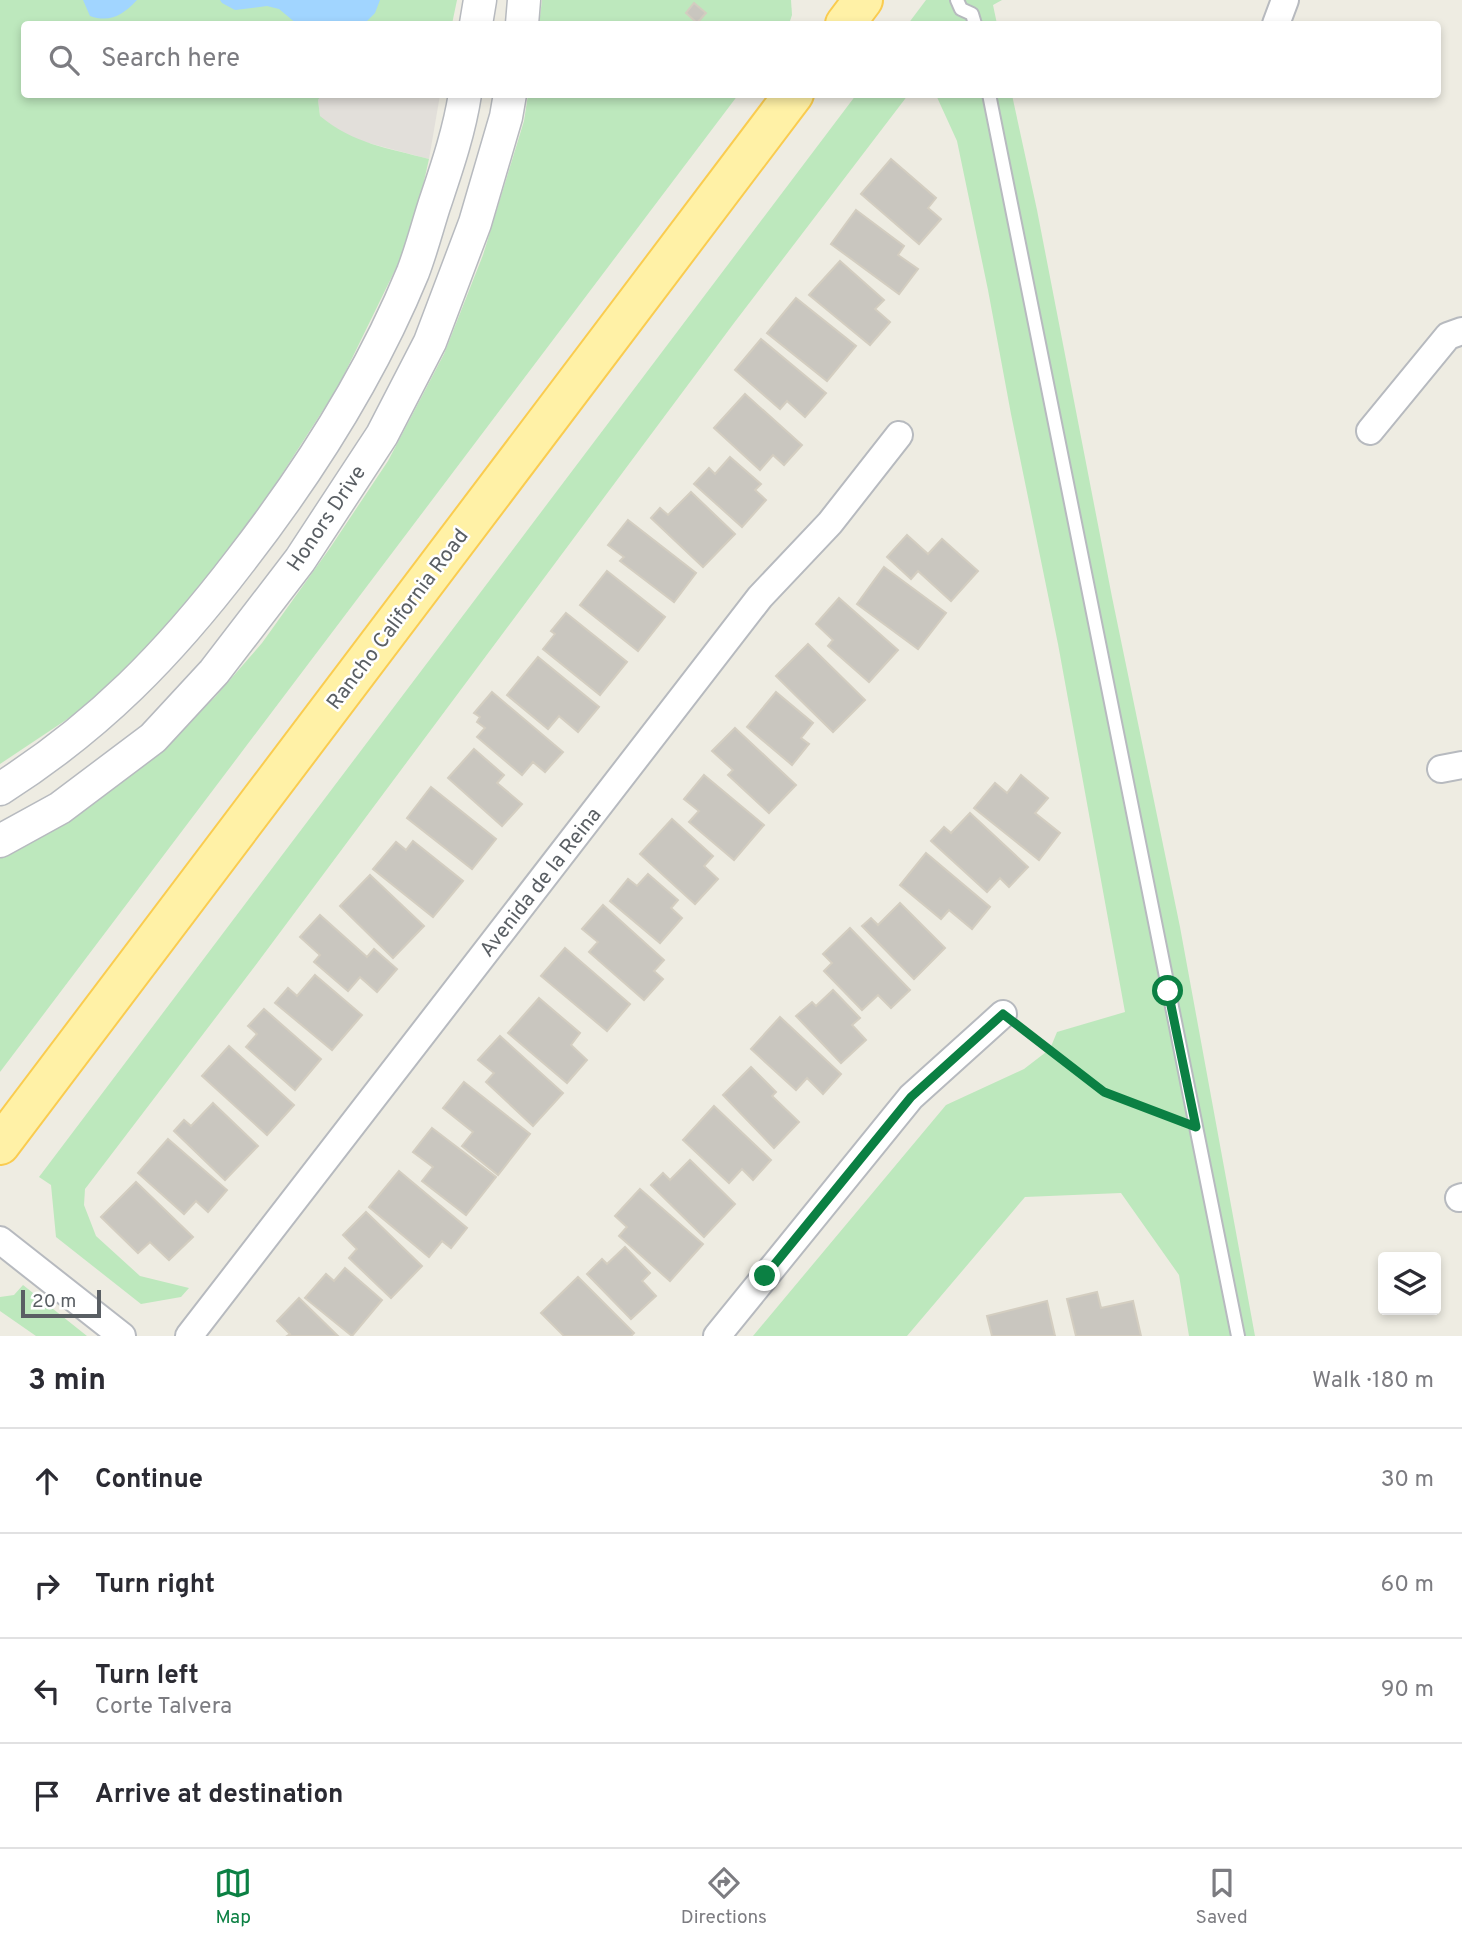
<!DOCTYPE html>
<meta charset="utf-8">
<style>
:root{--surface:#fff;--page:#f7f7f7;--text:#2b2b33;--muted:#7c7c81;--line:#e1e1e2;--accent:#0b8043}
body{margin:0;font-family:Overpass,sans-serif;background:var(--page);color:var(--text)}
.controls{position:absolute;right:21px;bottom:21px;display:grid;overflow:hidden;border-radius:7px;box-shadow:0 4px 10px #0003}
.controls button{width:63px;height:63px;display:grid;place-items:center;padding:0;border:0;border-bottom:2px solid var(--line);background:var(--surface);color:var(--text);font:35px sans-serif}
.scale{position:absolute;left:21px;bottom:18px;width:80px;box-sizing:border-box;padding-left:7px;border:4px solid #5a5f64;border-top:0;font-size:19px;line-height:24px;white-space:nowrap;color:#5a5f64;-webkit-text-stroke:5px #fff;paint-order:stroke}
.stop{position:absolute;width:21px;height:21px;margin:-16px;border:5px solid #0b8043;border-radius:50%;background:#fff}
.stop.end{background:#0b8043;border-color:#fff;box-shadow:0 2px 7px #0008}
.list{margin:0;padding:0;list-style:none}
h2{display:flex;justify-content:space-between;align-items:center;height:91px;margin:0;padding:0 28px;font-size:30px}
h2 small{font-size:23px;font-weight:400;color:var(--muted)}
.list li{display:grid;grid-template-columns:46px 1fr auto;gap:21px;align-items:center;box-sizing:border-box;height:105px;padding:0 28px;border-top:2px solid var(--line)}
.list b{display:block;font-size:26px;white-space:nowrap}
.list p{margin:0;font-size:23px;white-space:nowrap;color:var(--muted)}
.list em{font-size:23px;font-style:normal;color:var(--muted)}
.icon{flex:none;width:38px;height:38px;fill:none;stroke:currentColor;stroke-width:2;stroke-linecap:round;stroke-linejoin:round}
.map{position:relative;flex:none;width:1462px;height:1336px;overflow:hidden}
.search{position:absolute;background:var(--surface);box-shadow:0 4px 10px #0003;left:21px;right:21px;top:21px;height:77px;display:flex;align-items:center;gap:18px;box-sizing:border-box;padding:0 24px;border-radius:7px;color:var(--muted);font-size:26px}
.sheet{height:511px;background:var(--surface)}
nav{display:flex;justify-content:space-around;align-items:center;box-sizing:border-box;height:98px;border-top:2px solid var(--line);background:var(--surface);font-size:19px;color:var(--muted)}
nav a{display:grid;justify-items:center;gap:4px}
nav .on{color:var(--accent)}
.map>svg:first-child{display:block}
.industrial{fill:#e2dfda}
.green{fill:#bde8bd}
.water{fill:#a1d5ff}
.building{fill:#c9c6bf;stroke:#d3cdc0;stroke-width:2}
.lines{fill:none;stroke-linecap:round;stroke-linejoin:round}
.service-casing{stroke:#b7babf;stroke-width:16}
.minor-casing{stroke:#b7babf;stroke-width:30}
.tertiary-casing{stroke:#b7babf;stroke-width:35}
.primary-casing{stroke:#facc50;stroke-width:42}
.path{stroke:#95c9a4;stroke-width:4.5;stroke-dasharray:7 3.5;stroke-linecap:butt}
.service{stroke:#fff;stroke-width:12}
.minor{stroke:#fff;stroke-width:26}
.tertiary{stroke:#fff;stroke-width:32}
.primary{stroke:#fff1a6;stroke-width:38}
.route{stroke:#0b8043;stroke-width:9}
.labels{text-anchor:middle;stroke-width:5;stroke-linejoin:round;paint-order:stroke}
.street-label{font-size:21px;fill:#5a5f64;stroke:#fff}
</style>
<div class="map">
<svg width="1462" height="1336" viewBox="0 0 1462 1336">
<rect width="100%" height="100%" fill="#eeece2"/>
<path class="industrial" d="M321,94L440,95L429,159L353,139L334,128L320,117L318,100Z"/>
<g class="green">
<path d="M0,0H457L452,24H24V94L321,95L318,100L320,116C354,144 388,148 429,159L418,208L398,264L338,387L271,491L201,587L162,634L118,680L72,716L0,764Z"/>
<path d="M542,0H791L792,15L789,24H539Z"/>
<path d="M926,0H1002L993,5L997,24H908Z"/>
<path d="M528,95H738L0,1072V853L167,743L215,697L262,643L330,548L388,461L444,354L483,255L524,121Z"/>
<path d="M856,95H908L734,323L255,966L85,1189L84,1205L96,1236L140,1276L189,1288L181,1297L141,1304L56,1237L51,1185L39,1177Z"/>
<path d="M936,95H1012L1037,210L1112,597L1180,927L1255,1336H1189L1179,1275L1121,1193L1025,1197L907,1336H753L946,1105L1024,1069L1050,1049L1057,1032L1125,1012L1058,644L1011,414L988,290L957,141Z"/>
<path d="M23,1285L87,1336H36L0,1311V1297L14,1295Z"/>
</g>
<g class="water">
<path d="M83,0H137C123,15 110,23 90,16Z"/>
<path d="M220,0H380L375,13L364,24H297L279,9L267,6L235,10L222,3Z"/>
</g>
<g class="building">
<path d="M694,3L706,13L697,23L686,13Z"/>
<path d="M891,159L936,198L928,208L941,219L919,244L861,194Z"/>
<path d="M856,210L904,246L898,255L918,269L899,294L831,244Z"/>
<path d="M840,261L884,300L875,309L890,322L870,345L809,295Z"/>
<path d="M796,298L856,346L827,381L767,333Z"/>
<path d="M761,339L826,393L805,417L787,401L780,409L735,370Z"/>
<path d="M745,394L802,445L784,465L773,455L760,470L714,428Z"/>
<path d="M730,457L761,484L755,490L766,500L742,527L694,484L709,468L715,474Z"/>
<path d="M691,492L735,534L703,567L651,518L660,508L668,515Z"/>
<path d="M628,520L696,573L674,602L620,561L624,557L608,545Z"/>
<path d="M907,535L928,554L942,539L978,571L951,601L918,571L911,579L887,557Z"/>
<path d="M884,567L946,613L918,649L857,604Z"/>
<path d="M607,571L665,617L638,651L580,605Z"/>
<path d="M839,598L898,650L869,682L828,646L833,640L816,624Z"/>
<path d="M566,613L627,662L600,695L543,649L555,634L551,631Z"/>
<path d="M808,644L865,700L833,732L776,676Z"/>
<path d="M538,657L599,707L578,732L559,716L548,729L507,695Z"/>
<path d="M492,692L563,752L545,772L533,762L522,775L477,737L485,728L477,722L480,717L474,713Z"/>
<path d="M776,692L813,723L801,738L809,744L792,765L747,727Z"/>
<path d="M735,728L796,785L769,813L728,775L733,770L712,751Z"/>
<path d="M474,749L504,775L497,783L522,804L502,826L448,778Z"/>
<path d="M704,775L764,825L734,860L689,822L699,811L684,799Z"/>
<path d="M1021,775L1048,798L1035,813L1060,833L1039,860L974,808L995,783L1007,793Z"/>
<path d="M431,787L496,839L472,869L407,818Z"/>
<path d="M970,813L1028,867L1009,887L1000,878L987,892L931,841L944,827L951,833Z"/>
<path d="M672,819L713,856L704,866L718,879L695,904L640,854Z"/>
<path d="M413,841L463,881L433,917L373,869L396,842L406,850Z"/>
<path d="M926,853L990,907L972,929L949,910L941,919L900,885Z"/>
<path d="M648,874L678,900L671,908L682,918L660,943L610,901L628,879L637,886Z"/>
<path d="M370,875L424,926L393,958L340,906Z"/>
<path d="M900,903L945,948L914,979L862,926L871,918L878,925Z"/>
<path d="M603,905L664,960L654,971L663,979L644,1000L589,952L598,942L582,929Z"/>
<path d="M320,915L367,957L374,949L397,969L377,992L360,977L348,991L314,962L320,955L300,937Z"/>
<path d="M850,928L910,990L891,1008L878,995L862,1010L824,971L832,963L823,954Z"/>
<path d="M565,948L630,1004L607,1031L541,976Z"/>
<path d="M315,975L362,1015L332,1050L275,1003L288,988L297,996Z"/>
<path d="M833,990L860,1018L852,1025L866,1040L841,1063L796,1016L812,1002L816,1006Z"/>
<path d="M539,998L580,1033L571,1045L587,1060L567,1083L508,1033Z"/>
<path d="M264,1009L321,1059L295,1090L246,1047L257,1034L248,1026Z"/>
<path d="M780,1017L841,1074L823,1094L807,1078L796,1090L751,1049Z"/>
<path d="M500,1036L563,1093L533,1126L486,1082L494,1073L478,1060Z"/>
<path d="M229,1046L294,1105L267,1135L202,1076Z"/>
<path d="M751,1067L776,1092L772,1096L799,1122L774,1148L723,1095Z"/>
<path d="M464,1082L530,1134L498,1175L462,1146L473,1132L443,1108Z"/>
<path d="M213,1103L258,1146L225,1180L174,1131L184,1120L191,1126Z"/>
<path d="M714,1106L771,1160L753,1180L742,1169L729,1183L683,1140Z"/>
<path d="M432,1128L496,1177L466,1215L422,1181L433,1167L413,1152Z"/>
<path d="M168,1139L227,1190L208,1212L196,1201L184,1214L138,1173Z"/>
<path d="M690,1160L735,1204L704,1237L651,1185L663,1173L670,1180Z"/>
<path d="M399,1171L467,1228L451,1248L442,1241L429,1257L369,1207Z"/>
<path d="M136,1182L193,1237L169,1260L150,1242L138,1253L101,1217Z"/>
<path d="M640,1189L703,1244L670,1281L619,1236L627,1227L615,1216Z"/>
<path d="M366,1212L422,1266L391,1298L349,1258L357,1249L343,1235Z"/>
<path d="M625,1247L650,1273L642,1281L656,1296L631,1319L587,1274L602,1259L607,1264Z"/>
<path d="M345,1268L382,1300L352,1336L305,1298L326,1274L334,1281Z"/>
<path d="M578,1277L634,1333L631,1336H564L541,1313Z"/>
<path d="M1097,1292L1101,1308L1133,1301L1141,1336H1076L1067,1299Z"/>
<path d="M299,1298L338,1336H287L290,1334L277,1321Z"/>
<path d="M1047,1301L1055,1336H992L987,1316Z"/>
</g>
<g class="lines">
<defs>
<g id="service">
<path d="M957,0L961,9L972,14L975,24"/>
<path d="M989,94L1238,1336"/>
</g>
<g id="minor">
<path d="M1276,24L1285,0"/>
<path d="M1370,431L1448,336L1462,331"/>
<path d="M1441,769L1462,765"/>
<path d="M1459,1198L1462,1197"/>
<path d="M0,1240L122,1336"/>
<path d="M189,1336L760,597L830,523L899,435"/>
<path d="M717,1336L911,1097L1003,1014"/>
</g>
<g id="tertiary">
<path d="M476,24L480,0"/>
<path d="M522,24L524,0"/>
<path d="M0,789C99,726 169,654 240,561C309,472 370,377 413,272C421,251 427,228 434,206C446,170 459,133 465,94"/>
<path d="M0,841L60,808L153,738L214,672L300,560L382,435L430,342L475,223L506,117L510,94"/>
</g>
<g id="primary">
<path d="M845,24L863,0"/>
<path d="M0,1145L794,94"/>
</g>
</defs>
<use href="#service" class="service-casing"/>
<use href="#minor" class="minor-casing"/>
<use href="#tertiary" class="tertiary-casing"/>
<use href="#primary" class="primary-casing"/>
<path class="path" d="M1023,1029L1104,1092L1177,1119"/>
<use href="#service" class="service"/>
<use href="#minor" class="minor"/>
<use href="#tertiary" class="tertiary"/>
<use href="#primary" class="primary"/>
</g>
<g class="lines">
<path class="route" d="M765,1276L911,1097L1003,1014L1104,1092L1196,1127L1168,991"/>
</g>
<g class="labels">
<g class="street-label">
<text transform="translate(326 518) rotate(-56)" y="7">Honors Drive</text>
<text transform="translate(397 619) rotate(-53)" y="7">Rancho California Road</text>
<text transform="translate(540 882) rotate(-52)" y="7">Avenida de la Reina</text>
</g>
</g>
</svg>
<div class="controls">
<button><svg class="icon" aria-label="layers" viewBox="0 0 24 24"><path d="M12 4l9 5-9 5-9-5zM3 14l9 5 9-5"/></svg></button>
</div>
<div class="scale">20 m</div>
<div class="stop" style="left:1168px;top:991px"></div>
<div class="stop end" style="left:765px;top:1276px"></div>
<div class="search"><svg class="icon" aria-label="search" viewBox="0 0 24 24"><circle cx="10" cy="10" r="6"/><path d="M15 15l6 6"/></svg>Search here</div>
</div>
<section class="sheet">
<h2>3 min<small>Walk · 180 m</small></h2>
<ul class="list">
<li><svg class="icon" aria-label="ahead" viewBox="0 0 24 24"><path d="M12 20V5M6 11l6-6 6 6"/></svg><div><b>Continue</b></div><em>30 m</em></li>
<li><svg class="icon" aria-label="right" viewBox="0 0 24 24"><path d="M7 20v-9h11M14 6l5 5-5 5"/></svg><div><b>Turn right</b></div><em>60 m</em></li>
<li><svg class="icon" aria-label="left" viewBox="0 0 24 24"><path d="M17 20v-9H6M10 6l-5 5 5 5"/></svg><div><b>Turn left</b><p>Corte Talvera</p></div><em>90 m</em></li>
<li><svg class="icon" aria-label="arrive" viewBox="0 0 24 24"><path d="M6 21V4h12l-3 4 3 4H6"/></svg><div><b>Arrive at destination</b></div></li>
</ul>
</section>
<nav>
<a class="on"><svg class="icon" aria-label="map" viewBox="0 0 24 24"><path d="M3 6l6-2 6 2 6-2v14l-6 2-6-2-6 2zM9 4v14M15 6v14"/></svg>Map</a>
<a><svg class="icon" aria-label="directions" viewBox="0 0 24 24"><path d="M12 3l9 9-9 9-9-9zM9 14v-3h6M13 9l2 2-2 2"/></svg>Directions</a>
<a><svg class="icon" aria-label="saved" viewBox="0 0 24 24"><path d="M7 4h10v16l-5-4-5 4z"/></svg>Saved</a>
</nav>
